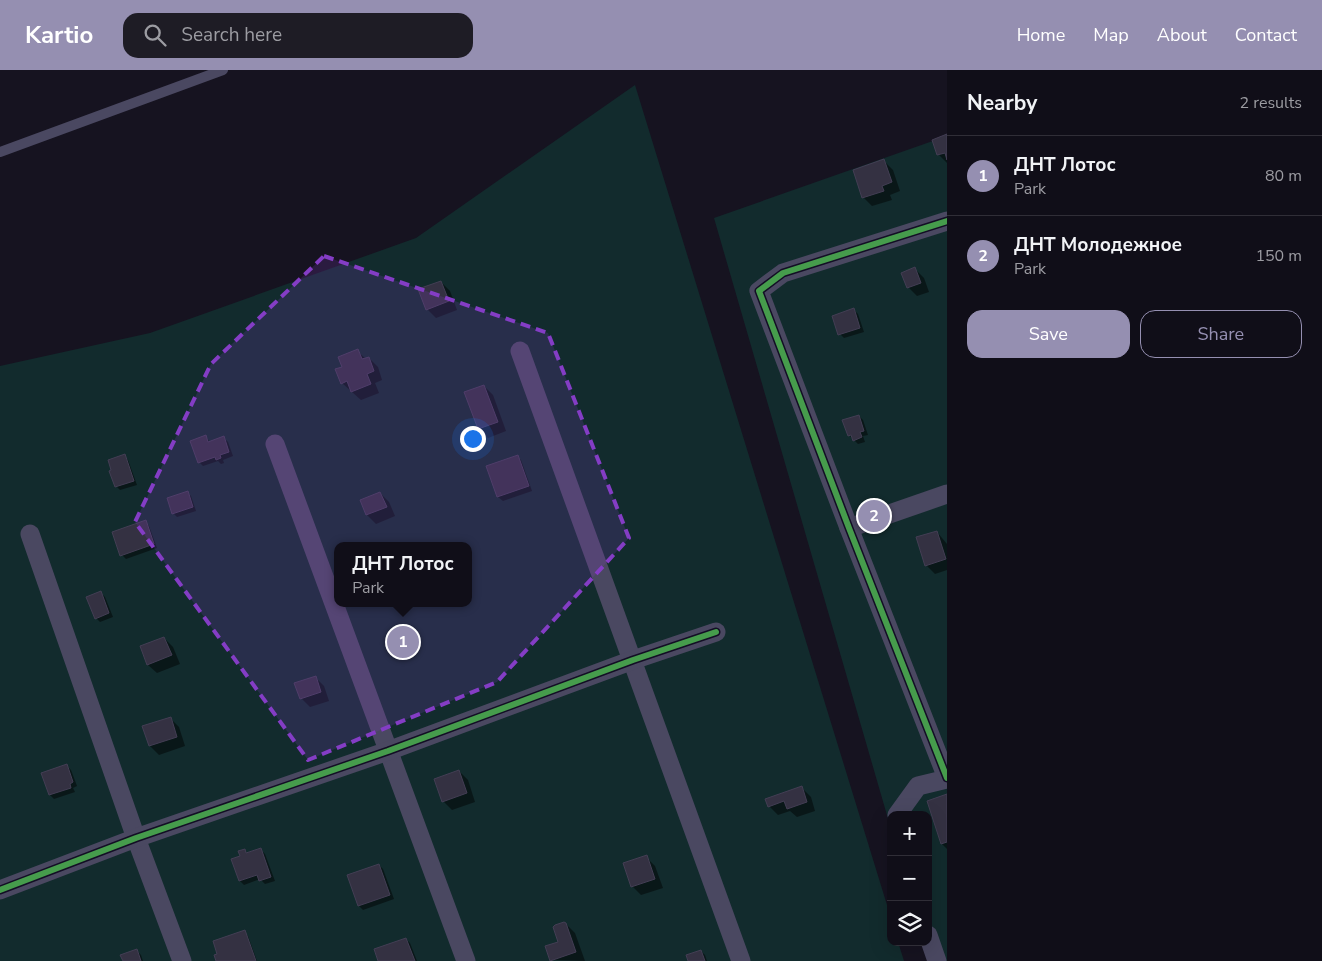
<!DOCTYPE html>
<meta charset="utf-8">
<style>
:root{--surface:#100e18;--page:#1e1c25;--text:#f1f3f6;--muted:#9c9ca2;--line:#302e37;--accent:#958fb1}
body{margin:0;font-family:"Nunito Sans",sans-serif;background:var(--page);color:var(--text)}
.controls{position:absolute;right:15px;bottom:15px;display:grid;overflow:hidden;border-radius:10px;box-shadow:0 5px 20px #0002}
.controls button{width:45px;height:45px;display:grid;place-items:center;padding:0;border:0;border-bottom:1px solid var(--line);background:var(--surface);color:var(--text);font:25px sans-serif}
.you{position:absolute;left:472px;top:368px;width:18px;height:18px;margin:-12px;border:4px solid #fff;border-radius:50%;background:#1a73e8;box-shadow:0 0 0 8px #1a73e833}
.badge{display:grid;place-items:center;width:32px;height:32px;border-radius:50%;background:var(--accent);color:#fff;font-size:16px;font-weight:700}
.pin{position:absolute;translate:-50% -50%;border:2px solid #fff;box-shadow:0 1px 5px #0006}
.popup{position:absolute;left:334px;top:472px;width:138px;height:65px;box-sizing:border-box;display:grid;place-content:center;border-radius:10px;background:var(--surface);filter:drop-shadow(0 1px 4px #0005);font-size:16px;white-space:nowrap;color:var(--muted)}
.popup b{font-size:19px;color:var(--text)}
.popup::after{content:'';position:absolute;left:50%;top:100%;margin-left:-10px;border:10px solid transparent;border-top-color:var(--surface)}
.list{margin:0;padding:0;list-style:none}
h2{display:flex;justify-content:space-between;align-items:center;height:65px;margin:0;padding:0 20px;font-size:21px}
h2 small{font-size:16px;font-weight:400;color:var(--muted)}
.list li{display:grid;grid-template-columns:32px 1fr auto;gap:15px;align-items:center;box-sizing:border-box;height:80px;padding:0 20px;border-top:1px solid var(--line)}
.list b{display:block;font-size:19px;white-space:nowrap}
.list p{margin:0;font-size:16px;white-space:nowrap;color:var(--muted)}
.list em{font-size:16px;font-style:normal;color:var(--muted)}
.actions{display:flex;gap:10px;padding:15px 20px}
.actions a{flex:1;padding:11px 0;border:1px solid var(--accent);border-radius:15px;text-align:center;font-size:18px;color:var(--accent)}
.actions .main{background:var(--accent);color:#fff}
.icon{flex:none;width:28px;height:28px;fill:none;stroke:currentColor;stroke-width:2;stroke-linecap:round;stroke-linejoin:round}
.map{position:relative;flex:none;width:947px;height:891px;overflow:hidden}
header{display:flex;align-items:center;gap:30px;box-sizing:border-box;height:70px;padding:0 25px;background:var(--accent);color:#fff}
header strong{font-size:24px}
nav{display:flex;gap:28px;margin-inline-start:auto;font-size:18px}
.search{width:350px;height:45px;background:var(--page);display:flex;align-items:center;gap:12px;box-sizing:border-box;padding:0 18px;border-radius:15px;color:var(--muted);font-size:19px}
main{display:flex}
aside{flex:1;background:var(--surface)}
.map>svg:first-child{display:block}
.green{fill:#122b2d;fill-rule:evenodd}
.shadow{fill:#0007}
.building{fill:#343142;stroke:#433e54}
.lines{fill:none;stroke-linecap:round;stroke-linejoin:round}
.lane{stroke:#4a4861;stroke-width:10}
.street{stroke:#4a4861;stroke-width:19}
.cycleway-casing{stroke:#130e25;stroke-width:9}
.cycleway{stroke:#469c4c;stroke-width:6}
.marked{fill:#843dc5;fill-opacity:0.2;stroke:#843dc5;stroke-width:4;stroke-dasharray:10 6;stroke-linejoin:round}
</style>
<header>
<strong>Kartio</strong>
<div class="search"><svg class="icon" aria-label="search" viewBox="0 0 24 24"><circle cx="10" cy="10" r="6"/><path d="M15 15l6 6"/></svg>Search here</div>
<nav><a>Home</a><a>Map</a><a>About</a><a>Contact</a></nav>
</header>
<main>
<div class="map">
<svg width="947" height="891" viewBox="0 0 947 891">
<rect width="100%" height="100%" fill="#161320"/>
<g class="green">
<path d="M635,15L891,848V872H898L904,891H0V296L150,263L416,168ZM338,476H468V533H338Z"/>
<path d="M947,66V891H929L928,745H891V759L714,148Z"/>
</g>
<g class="shadow">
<path d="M947,66V93L939,85L934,71Z"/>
<path d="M884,91L893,100L900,121L890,125L892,130L872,136L863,127Z"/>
<path d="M915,199L924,208L929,222L917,226L908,217Z"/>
<path d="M441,212L450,221L457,240L436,248L427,239Z"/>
<path d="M854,240L858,244L864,262L844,268L840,264Z"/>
<path d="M357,281L366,289L369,288L378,297L382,310L375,313L379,323L361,330L342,313Z"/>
<path d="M484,316L493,325L506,361L488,368L479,359Z"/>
<path d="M859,346L863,350L868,365L863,366L865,372L858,374L849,365Z"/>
<path d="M206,367L210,372L224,368L228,372L233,386L223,390L224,393L221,394L218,391L203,396L199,392Z"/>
<path d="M124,386L128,390L137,415L120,420L116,416Z"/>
<path d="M517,386L521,390L532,421L503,431L498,427L488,397Z"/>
<path d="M187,422L191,426L196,441L177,447L173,443Z"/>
<path d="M380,423L389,432L395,446L376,454L367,445L361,430Z"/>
<path d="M145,451L149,456L157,478L126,489L122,485Z"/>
<path d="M937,462L947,474V500L935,504L926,495Z"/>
<path d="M101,523L105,527L113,547L100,552L96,548Z"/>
<path d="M164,568L173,577L180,594L157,603L148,595Z"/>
<path d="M315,607L324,616L329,631L310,637L301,628Z"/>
<path d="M170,648L179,657L185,676L159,685L150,676Z"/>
<path d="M67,696L71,700L77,716L73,718L75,722L54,729L50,725L43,704Z"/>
<path d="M459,701L468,710L475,732L452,740L443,731Z"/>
<path d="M802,718L811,727L815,741L797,747L790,741L778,745L769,736Z"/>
<path d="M947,726V779L942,774Z"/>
<path d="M244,780L248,784L261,780L265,784L275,811L265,814L260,809L244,815L240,811Z"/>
<path d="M646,787L655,796L663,818L641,825L632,816Z"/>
<path d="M379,795L383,799L394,829L363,840L359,836Z"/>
<path d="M566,854L575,863L585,891L551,890L560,872Z"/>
<path d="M244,862L248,866L257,891H217Z"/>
<path d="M406,869L410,873L417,891H379Z"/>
<path d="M137,881L141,885L143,891H124Z"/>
<path d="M701,881L705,885L707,891H689Z"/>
</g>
<g class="building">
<path d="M947,64V90L945,83L937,85L932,70Z"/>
<path d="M884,89L892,112L882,116L884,121L862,128L853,100Z"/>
<path d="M915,197L921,213L907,218L901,203Z"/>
<path d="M441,211L449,231L426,240L418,219Z"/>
<path d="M854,238L860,258L838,265L832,246Z"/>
<path d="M358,279L362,289L369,287L374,301L367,304L371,314L351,322L347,311L341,314L335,299L342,297L338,287Z"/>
<path d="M484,315L498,352L478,359L464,322Z"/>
<path d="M859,345L864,361L860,362L862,367L853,371L851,365L848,366L842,350Z"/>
<path d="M206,365L208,372L224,366L229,382L220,385L221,388L216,390L215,387L198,393L190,371Z"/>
<path d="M125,384L134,411L115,417L109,401L111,400L108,390Z"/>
<path d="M518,385L529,416L497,427L486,396Z"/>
<path d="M188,421L193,437L172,444L167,428Z"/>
<path d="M380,422L387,437L366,445L360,430Z"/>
<path d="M146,450L154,474L120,486L112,462Z"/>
<path d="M937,461L946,489L925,496L916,467Z"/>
<path d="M101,521L109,543L95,549L86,527Z"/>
<path d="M164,567L172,585L147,595L140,576Z"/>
<path d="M316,606L321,622L300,629L294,613Z"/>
<path d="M171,647L177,667L149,676L142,656Z"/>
<path d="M67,694L73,712L70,714L71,718L49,725L41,703Z"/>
<path d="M459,700L467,723L442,732L434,709Z"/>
<path d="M802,716L807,732L787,739L784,731L768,737L765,729Z"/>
<path d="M947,724V772L941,774L927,731Z"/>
<path d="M261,778L271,807L259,811L257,805L239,811L231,789L240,786L238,781L245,779L246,783Z"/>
<path d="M647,785L655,809L631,817L623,793Z"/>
<path d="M379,794L390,825L358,836L347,805Z"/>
<path d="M564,852L566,853L576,882L550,891L545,876L558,872L553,857L555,855Z"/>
<path d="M245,860L256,891H216L214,885L217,884L213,871Z"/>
<path d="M406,868L415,891H378L374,879Z"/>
<path d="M137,879L141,891H123L120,885Z"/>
<path d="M701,880L705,891H688L686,885Z"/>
</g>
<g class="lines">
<path class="lane" d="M0,82L223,0"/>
<g class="street">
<path d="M947,151L783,203L759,221L849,458L947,708"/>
<path d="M520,281L741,891"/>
<path d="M275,374L466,891"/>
<path d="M849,458L947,424"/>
<path d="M30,464L136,768L182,891"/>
<path d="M897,745L918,716L947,709"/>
<path d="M0,820L136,768L388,681L633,590L716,562"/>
<path d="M928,865L937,891"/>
</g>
<defs>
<g id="cycleway">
<path d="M947,151L783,203L759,221L849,458L947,708"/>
<path d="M0,820L136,768L388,681L633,590L716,562"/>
</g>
</defs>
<use href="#cycleway" class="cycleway-casing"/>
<use href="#cycleway" class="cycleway"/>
</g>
<path class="marked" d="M324,186L548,263L629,468L497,612L308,690L135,452L211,294Z"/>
</svg>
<div class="controls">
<button>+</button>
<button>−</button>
<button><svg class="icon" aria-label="layers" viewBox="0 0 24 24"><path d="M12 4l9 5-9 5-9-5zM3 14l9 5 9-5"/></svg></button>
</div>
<div class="you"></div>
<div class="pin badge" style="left:403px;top:572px">1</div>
<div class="popup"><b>ДНТ Лотос</b>Park</div>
<div class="pin badge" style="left:874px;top:446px">2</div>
</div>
<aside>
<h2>Nearby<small>2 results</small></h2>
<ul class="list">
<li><span class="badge">1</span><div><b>ДНТ Лотос</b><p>Park</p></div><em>80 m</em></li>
<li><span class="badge">2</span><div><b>ДНТ Молодежное</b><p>Park</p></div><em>150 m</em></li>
</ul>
<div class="actions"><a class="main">Save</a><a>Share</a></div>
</aside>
</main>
